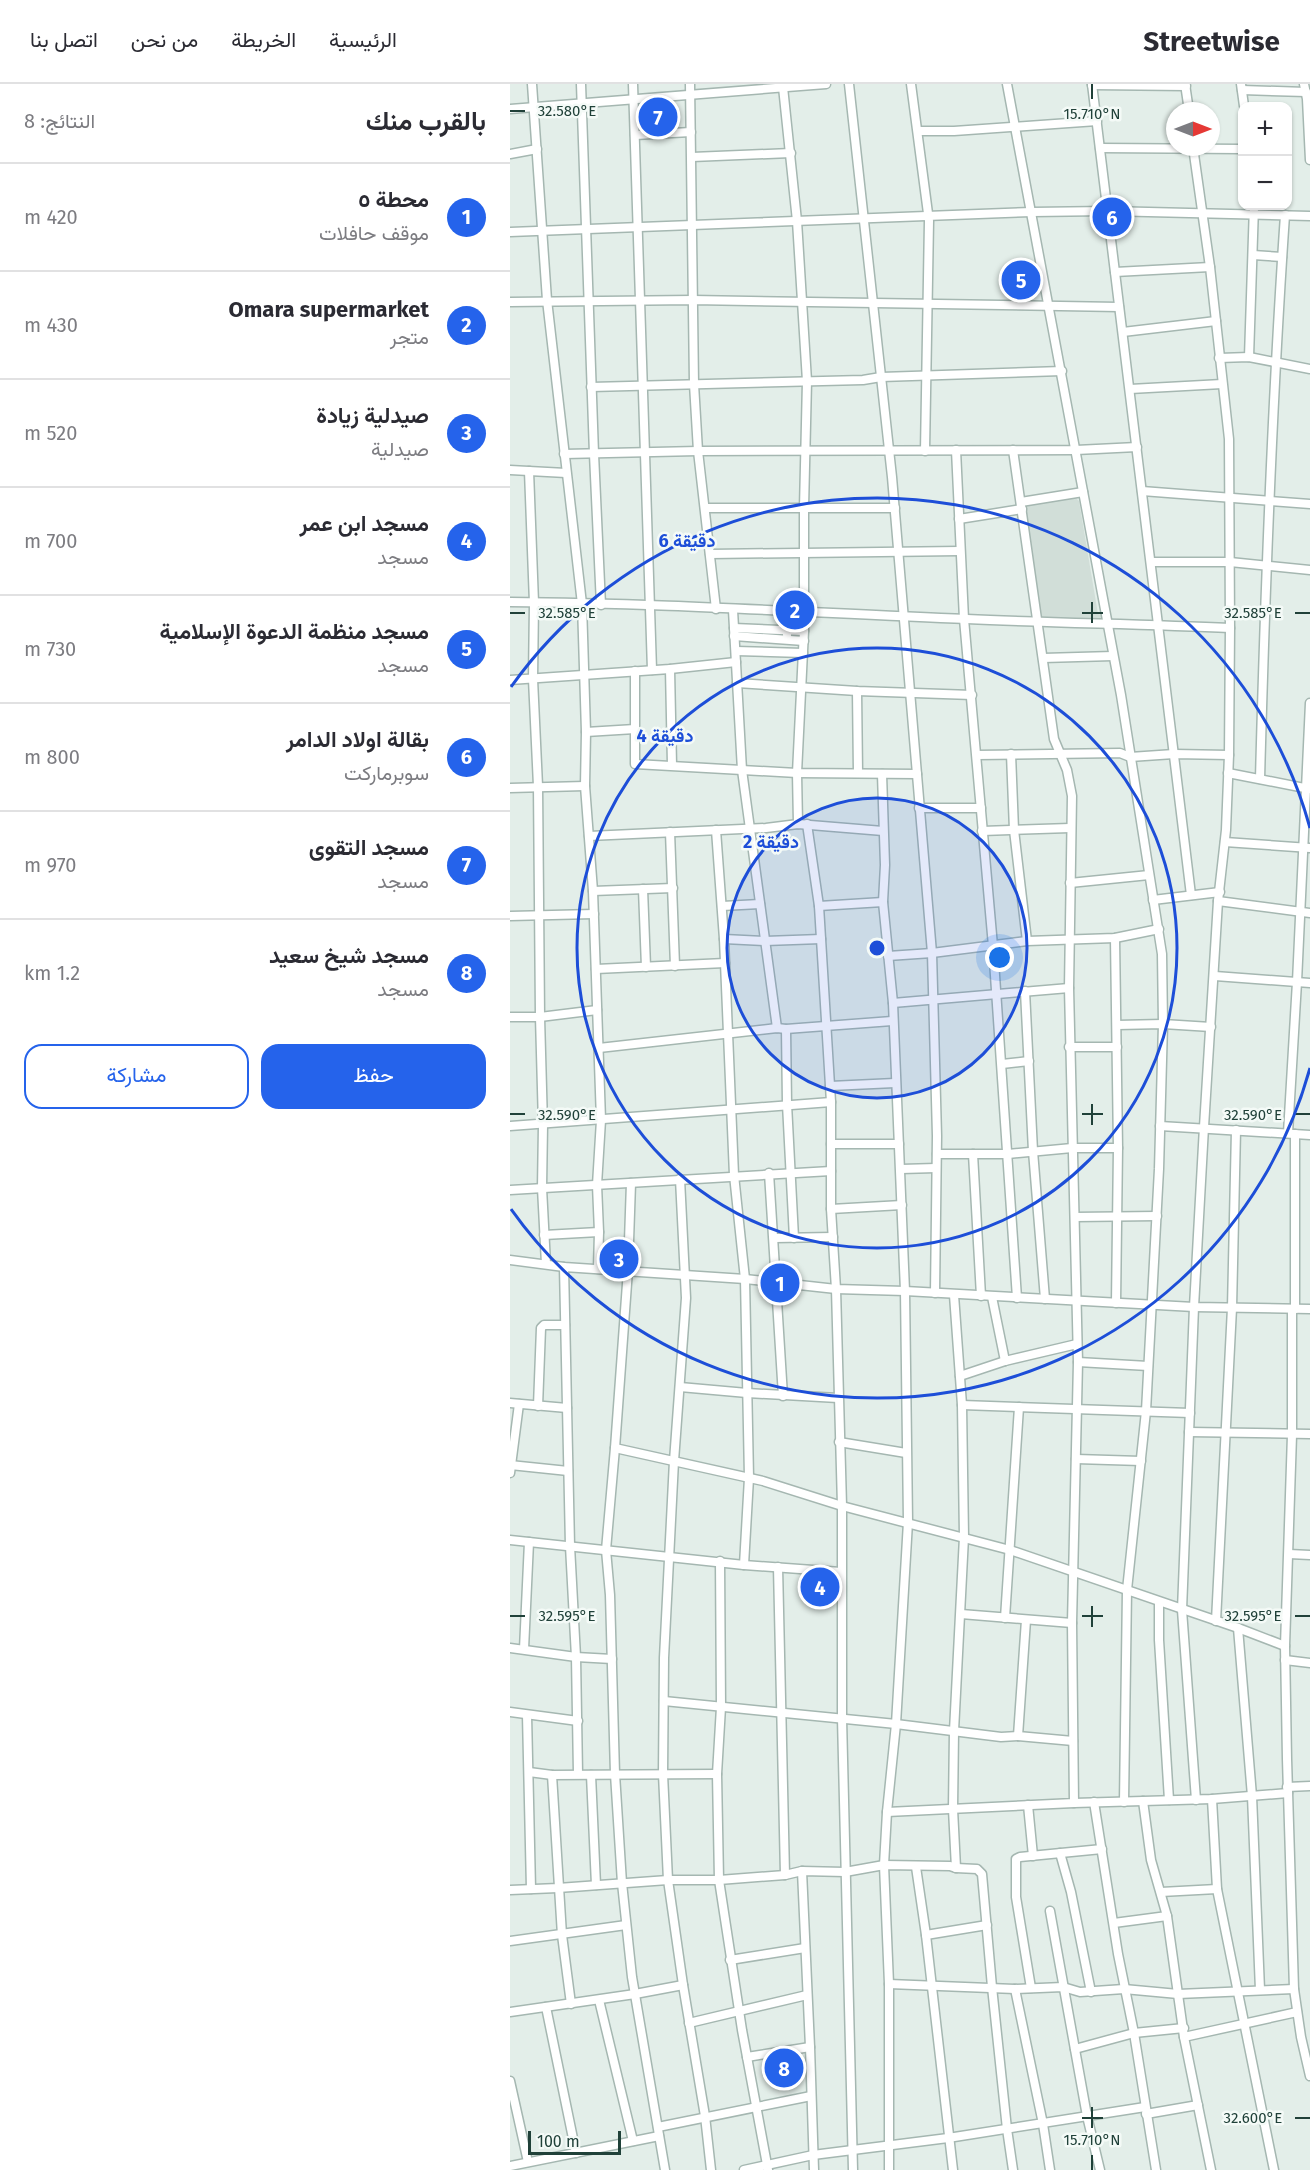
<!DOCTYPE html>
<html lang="ar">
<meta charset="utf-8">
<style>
:root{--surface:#fff;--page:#f2f2f3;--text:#2b2b33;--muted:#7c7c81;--line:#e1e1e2;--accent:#2563eb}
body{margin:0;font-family:"Fira Sans",Vazirmatn,sans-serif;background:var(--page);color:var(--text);direction:rtl}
.controls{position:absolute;right:18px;top:18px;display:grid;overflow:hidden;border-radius:12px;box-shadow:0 2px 4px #0004}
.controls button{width:54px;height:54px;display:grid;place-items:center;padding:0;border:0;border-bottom:2px solid var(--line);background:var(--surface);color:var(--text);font:30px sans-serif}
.compass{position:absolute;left:656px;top:18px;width:54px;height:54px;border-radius:50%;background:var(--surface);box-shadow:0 2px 4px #0004;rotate:90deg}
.scale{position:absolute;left:18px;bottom:15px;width:93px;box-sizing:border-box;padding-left:6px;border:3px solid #204139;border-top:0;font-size:16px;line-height:21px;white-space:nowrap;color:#204139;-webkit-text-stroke:4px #f4faf7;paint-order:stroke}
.you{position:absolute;left:490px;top:874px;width:21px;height:21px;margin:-15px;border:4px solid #fff;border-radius:50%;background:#1a73e8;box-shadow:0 0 0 9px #1a73e833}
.badge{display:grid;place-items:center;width:39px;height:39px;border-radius:50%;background:var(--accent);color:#fff;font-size:20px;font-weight:700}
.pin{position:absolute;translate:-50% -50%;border:3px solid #fff;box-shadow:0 2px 6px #0006}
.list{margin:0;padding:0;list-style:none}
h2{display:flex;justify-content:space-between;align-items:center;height:78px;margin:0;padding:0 24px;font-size:26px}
h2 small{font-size:20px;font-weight:400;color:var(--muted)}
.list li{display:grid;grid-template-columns:39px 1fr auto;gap:18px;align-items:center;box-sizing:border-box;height:108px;padding:0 24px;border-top:2px solid var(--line)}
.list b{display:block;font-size:22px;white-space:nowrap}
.list p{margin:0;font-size:20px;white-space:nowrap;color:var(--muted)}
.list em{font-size:20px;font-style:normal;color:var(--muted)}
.actions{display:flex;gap:12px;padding:18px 24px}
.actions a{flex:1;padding:14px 0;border:2px solid var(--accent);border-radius:18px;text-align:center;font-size:21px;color:var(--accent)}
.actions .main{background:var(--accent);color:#fff}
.map{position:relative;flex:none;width:800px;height:2086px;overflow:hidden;direction:ltr}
header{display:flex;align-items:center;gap:36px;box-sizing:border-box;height:84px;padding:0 30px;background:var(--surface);border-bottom:2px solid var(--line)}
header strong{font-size:28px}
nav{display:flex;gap:33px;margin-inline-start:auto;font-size:21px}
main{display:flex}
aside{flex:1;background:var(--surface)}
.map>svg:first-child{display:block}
.built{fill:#d1ded8}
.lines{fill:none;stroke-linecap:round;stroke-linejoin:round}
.minor-casing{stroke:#a5b7b1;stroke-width:11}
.minor{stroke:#fff;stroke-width:8}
.ticks{fill:none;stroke:#204139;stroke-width:2}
.ring{fill:none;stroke:#1d4ed8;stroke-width:3}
.ticks-label{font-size:15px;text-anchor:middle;fill:#204139;stroke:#f4faf7;stroke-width:5;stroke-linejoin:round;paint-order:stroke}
.centre{fill:#1d4ed8;stroke:#f4faf7;stroke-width:3}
.ring-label{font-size:18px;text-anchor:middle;font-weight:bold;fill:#1d4ed8;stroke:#f4faf7;stroke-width:5;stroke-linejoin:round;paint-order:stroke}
</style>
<header>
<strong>Streetwise</strong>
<nav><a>الرئيسية</a><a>الخريطة</a><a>من نحن</a><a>اتصل بنا</a></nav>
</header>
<main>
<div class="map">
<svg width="800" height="2086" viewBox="0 0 800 2086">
<rect width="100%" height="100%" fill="#e3eee9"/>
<path class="built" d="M566,414L569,417L588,530L592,531V537L529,533L514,421Z"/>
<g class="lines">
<defs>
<g id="minor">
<path d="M22,0L37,216L72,520L76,648L75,702L83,807L91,1036L87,1101L89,1148L88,1185"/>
<path d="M71,0L84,370L91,521"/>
<path d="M123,0L142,586"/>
<path d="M180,0L184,300L188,367L206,525"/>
<path d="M339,0L382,393L422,869L427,1052L425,1209"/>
<path d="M401,0L419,137L415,367"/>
<path d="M497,0L611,611L652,870L653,940L649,1085L636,1327L617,1506L614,1718"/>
<path d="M582,0L681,811"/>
<path d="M675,0L679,27"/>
<path d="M731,0L734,22"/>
<path d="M794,0L797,15L800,76"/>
<path d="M582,1L676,2"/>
<path d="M273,3L287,137L297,297L294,424V547L287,689L288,740"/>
<path d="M732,6L796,8"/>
<path d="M0,25L316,0"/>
<path d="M408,47H444L587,37"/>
<path d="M125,51L181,48"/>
<path d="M683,63L700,183L719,355L720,544L719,671L716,746L708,817L694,1043L684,1223L672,1526L686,1716"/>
<path d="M590,64L732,65"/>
<path d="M0,70L27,65"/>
<path d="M182,73L281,69"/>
<path d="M0,148L522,128L597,127L800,132"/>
<path d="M743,171L772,173"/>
<path d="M605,188L700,183"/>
<path d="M0,218L183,216L609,223"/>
<path d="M613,248L706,237"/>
<path d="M739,273L744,122"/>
<path d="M709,274L739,273L800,285"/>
<path d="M81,303L353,296L371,293L552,287"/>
<path d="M620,305L712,300"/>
<path d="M446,366L454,535L483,862L507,1214"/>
<path d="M54,370L188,367L566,366L627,363"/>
<path d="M0,386L56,389"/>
<path d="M19,387L24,519L23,595L28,702L30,933L33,1041L32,1104L36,1180"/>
<path d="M632,407L800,420"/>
<path d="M511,418L573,408"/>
<path d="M195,424H385"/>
<path d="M449,435L512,425"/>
<path d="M200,470L450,467"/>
<path d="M641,478H720L800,486"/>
<path d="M0,518C153,519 305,529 457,535C545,539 633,540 720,544"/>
<path d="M223,526L232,686L267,944"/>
<path d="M224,544L294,547"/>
<path d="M277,551L278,527"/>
<path d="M224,552L294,557"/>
<path d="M226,567L293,569"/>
<path d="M533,574L603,572"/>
<path d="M160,585L162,681"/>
<path d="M125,587V680L287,689L407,690"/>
<path d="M0,596L160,585L226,578"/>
<path d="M227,599L347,607L462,611"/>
<path d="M347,607L348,689"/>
<path d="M76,648L125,645"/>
<path d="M501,670L504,746L517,857"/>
<path d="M467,671L610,669L620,673L664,670L719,671"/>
<path d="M718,689L800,705"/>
<path d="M372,690L375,781L373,818L383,919L395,1207L398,1438L386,1640L377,1728L374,1781L379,1900V2086"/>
<path d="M750,695C755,507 762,319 775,131"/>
<path d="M0,704L75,702"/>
<path d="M409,724H471"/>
<path d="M297,740L309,822L321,1018V1125L326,1205L332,1422V1634L343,2086"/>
<path d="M206,746L214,855L224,1091L235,1195L239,1394L234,1481"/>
<path d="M472,747L560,744"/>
<path d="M160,748L165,882"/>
<path d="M79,752L256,744L288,740L373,747"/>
<path d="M715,758L800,764"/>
<path d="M560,799L639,791"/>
<path d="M133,805L136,883"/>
<path d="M83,807L163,804"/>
<path d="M643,816L710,808"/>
<path d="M708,817L800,829"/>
<path d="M212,822L250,820"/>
<path d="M309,822L373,818"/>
<path d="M0,832L84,830"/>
<path d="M605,854L608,1064L606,1219"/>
<path d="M214,855L255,857L311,855"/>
<path d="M378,872L422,869L517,857L605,854L649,845"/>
<path d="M86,885L215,879"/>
<path d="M705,892L800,899"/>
<path d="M515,907L523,1067L535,1215"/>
<path d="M383,919L559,904"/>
<path d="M0,933H30L87,926"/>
<path d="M607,941L653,940L701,943"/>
<path d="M276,945L277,1020L284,1154"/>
<path d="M559,963H607"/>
<path d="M89,964L267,944L276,945L382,937"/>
<path d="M492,980L519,977"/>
<path d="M320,1002L385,999"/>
<path d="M0,1042L321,1018"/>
<path d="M650,1042L800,1051"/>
<path d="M778,1049L787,898L800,619"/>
<path d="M785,1050V1225"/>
<path d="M321,1060H389"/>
<path d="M427,1070H498L562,1064H608"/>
<path d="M463,1070L471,1212"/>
<path d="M391,1085L426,1084"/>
<path d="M259,1089L273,1312"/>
<path d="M170,1095L176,1214L164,1377L154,1574L153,1690L158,1796L173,1901L195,2032L201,2086"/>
<path d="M121,1099L118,1186L105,1364L96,1466L100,1511L105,1690L112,1799L122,1893L155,2086"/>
<path d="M0,1106L321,1087"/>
<path d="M321,1125L392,1121"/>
<path d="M565,1133L647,1132"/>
<path d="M34,1151L89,1148"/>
<path d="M265,1154L323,1153"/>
<path d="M0,1176L54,1183L235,1195L326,1205L395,1207L684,1223L800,1225"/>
<path d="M54,1183L60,1462L66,1573L68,1690"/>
<path d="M482,1213L495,1277"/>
<path d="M782,1225V1351L775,1562L777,1675L784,1905L791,1953L800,1992"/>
<path d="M568,1278L638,1282"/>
<path d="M450,1292L495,1277L567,1260"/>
<path d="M170,1303L237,1309L328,1314"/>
<path d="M0,1319L57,1324"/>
<path d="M452,1321L680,1329"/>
<path d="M28,1322L31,1244L34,1241H55"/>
<path d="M679,1348L800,1350"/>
<path d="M329,1358L396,1369"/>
<path d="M105,1364L253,1397L332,1422L500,1466L728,1544L775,1562"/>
<path d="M566,1375L631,1377"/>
<path d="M0,1381L58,1387"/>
<path d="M0,1389L9,1320"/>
<path d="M0,1456L234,1481L331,1488"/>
<path d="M779,1470L800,1471"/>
<path d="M210,1477L211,1623L207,1690L209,1796L232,1946L258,2086"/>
<path d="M268,1483L275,1791"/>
<path d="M649,1518V1556L659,1716"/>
<path d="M451,1530L562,1539"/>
<path d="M495,1534L509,1323"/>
<path d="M706,1537L722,1224L726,1046"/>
<path d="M728,1544L742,1712L750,1906"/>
<path d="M0,1564L66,1573L102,1575"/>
<path d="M14,1565L19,1458"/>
<path d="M775,1576L800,1579"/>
<path d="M154,1617L386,1640L491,1653L508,1652L563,1657"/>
<path d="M0,1628L68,1637"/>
<path d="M17,1631L21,1805"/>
<path d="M508,1652L516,1536"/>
<path d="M19,1688L42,1691L207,1690"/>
<path d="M42,1691L52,1851L61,1920"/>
<path d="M81,1691L86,1801"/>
<path d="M777,1703L800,1702"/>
<path d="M702,1715L707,1805L764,2086"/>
<path d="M633,1717L641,1776L657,1832L674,1953L701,2086"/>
<path d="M584,1718L608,1870L624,1949L646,2086"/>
<path d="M564,1719L702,1715L778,1709"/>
<path d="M518,1721L523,1772"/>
<path d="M377,1728L564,1719L562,1539L568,1278L559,904L562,712L557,686L544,655L503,366"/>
<path d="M550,1769L561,1808L581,1908"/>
<path d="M406,1783L416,1851L443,2086"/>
<path d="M446,1784L467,1785L472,1790L482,1903L497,2045L503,2086"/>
<path d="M292,1787L300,1963L304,2086"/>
<path d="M0,1806L48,1804L158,1796H209L275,1791L292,1787L335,1788L374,1781L440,1782L446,1784L443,1725L444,1647L454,1453L452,1321L444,1211"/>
<path d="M651,1808L707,1805"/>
<path d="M540,1827L577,2032L590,2086"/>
<path d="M604,1839L657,1832"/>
<path d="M416,1851L477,1841"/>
<path d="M0,1857L116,1841"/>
<path d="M220,1876L295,1864"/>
<path d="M379,1900L505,1905L553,1903L570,1908L614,1905L668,1910L784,1905"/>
<path d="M521,1904L506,1813V1775L510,1773L592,1765"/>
<path d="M505,1905L533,2040L540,2086"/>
<path d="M89,1916L123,2057"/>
<path d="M36,1923L66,2069"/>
<path d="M0,1928L125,1910L173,1901"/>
<path d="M179,1939L297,1911"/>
<path d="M674,1953L787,1928"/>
<path d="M565,1965L624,1949L674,1944"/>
<path d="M237,1973L300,1963"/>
<path d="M0,1997L18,2078"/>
<path d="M636,2030L688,2021"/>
<path d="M148,2043L301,2012"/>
<path d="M0,2082L149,2052"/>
<path d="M234,2086L303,2071L438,2054L635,2023"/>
</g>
</defs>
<use href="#minor" class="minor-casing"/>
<use href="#minor" class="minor"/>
</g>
<path class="ticks" d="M582,0V15M0,27H15M582,518V539M0,529H15M572,529H593M785,529H800M582,1020V1041M0,1030H15M572,1030H593M785,1030H800M582,1522V1543M0,1532H15M572,1532H593M785,1532H800M582,2023V2044M572,2034H593M785,2034H800M582,2071V2086"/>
<circle cx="367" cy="864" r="150" fill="#1d4ed8" fill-opacity=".12"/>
<g class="ring">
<circle cx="367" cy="864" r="150"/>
<circle cx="367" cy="864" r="300"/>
<path d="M800 984A449 449 0 0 1 1 1125M1 603A449 449 0 0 1 800 744"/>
</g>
<g class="ticks-label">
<text x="57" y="32">32.580°E</text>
<text x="582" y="35">15.710°N</text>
<text x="57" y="534">32.585°E</text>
<text x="743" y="534">32.585°E</text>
<text x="57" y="1036">32.590°E</text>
<text x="743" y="1036">32.590°E</text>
<text x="57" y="1537">32.595°E</text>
<text x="743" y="1537">32.595°E</text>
<text x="743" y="2039">32.600°E</text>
<text x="582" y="2061">15.710°N</text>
</g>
<circle cx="367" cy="864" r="9" class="centre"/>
<g class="ring-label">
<text x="177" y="463">6 دقيقة</text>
<text x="155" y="658">4 دقيقة</text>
<text x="261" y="764">2 دقيقة</text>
</g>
</svg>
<div class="controls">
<button>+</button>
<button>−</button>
</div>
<svg class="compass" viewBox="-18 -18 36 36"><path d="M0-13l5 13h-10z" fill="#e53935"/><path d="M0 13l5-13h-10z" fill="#7c7c81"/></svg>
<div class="scale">100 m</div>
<div class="you"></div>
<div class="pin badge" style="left:270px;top:1199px">1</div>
<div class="pin badge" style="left:285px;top:526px">2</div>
<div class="pin badge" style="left:109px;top:1175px">3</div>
<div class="pin badge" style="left:310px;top:1503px">4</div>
<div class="pin badge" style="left:511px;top:196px">5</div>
<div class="pin badge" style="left:602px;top:133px">6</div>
<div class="pin badge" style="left:148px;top:33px">7</div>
<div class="pin badge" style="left:274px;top:1984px">8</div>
</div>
<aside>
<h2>بالقرب منك<small>النتائج: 8</small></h2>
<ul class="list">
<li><span class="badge">1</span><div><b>محطة ٥</b><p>موقف حافلات</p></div><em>420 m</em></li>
<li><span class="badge">2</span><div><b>Omara supermarket</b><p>متجر</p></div><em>430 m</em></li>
<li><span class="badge">3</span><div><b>صيدلية زيادة</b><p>صيدلية</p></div><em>520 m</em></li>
<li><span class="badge">4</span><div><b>مسجد ابن عمر</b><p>مسجد</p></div><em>700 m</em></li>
<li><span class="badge">5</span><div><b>مسجد منظمة الدعوة الإسلامية</b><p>مسجد</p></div><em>730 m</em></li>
<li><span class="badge">6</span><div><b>بقالة اولاد الدامر</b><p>سوبرماركت</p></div><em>800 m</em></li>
<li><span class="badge">7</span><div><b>مسجد التقوى</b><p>مسجد</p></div><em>970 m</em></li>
<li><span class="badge">8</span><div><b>مسجد شيخ سعيد</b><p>مسجد</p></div><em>1.2 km</em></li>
</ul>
<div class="actions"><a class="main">حفظ</a><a>مشاركة</a></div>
</aside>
</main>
